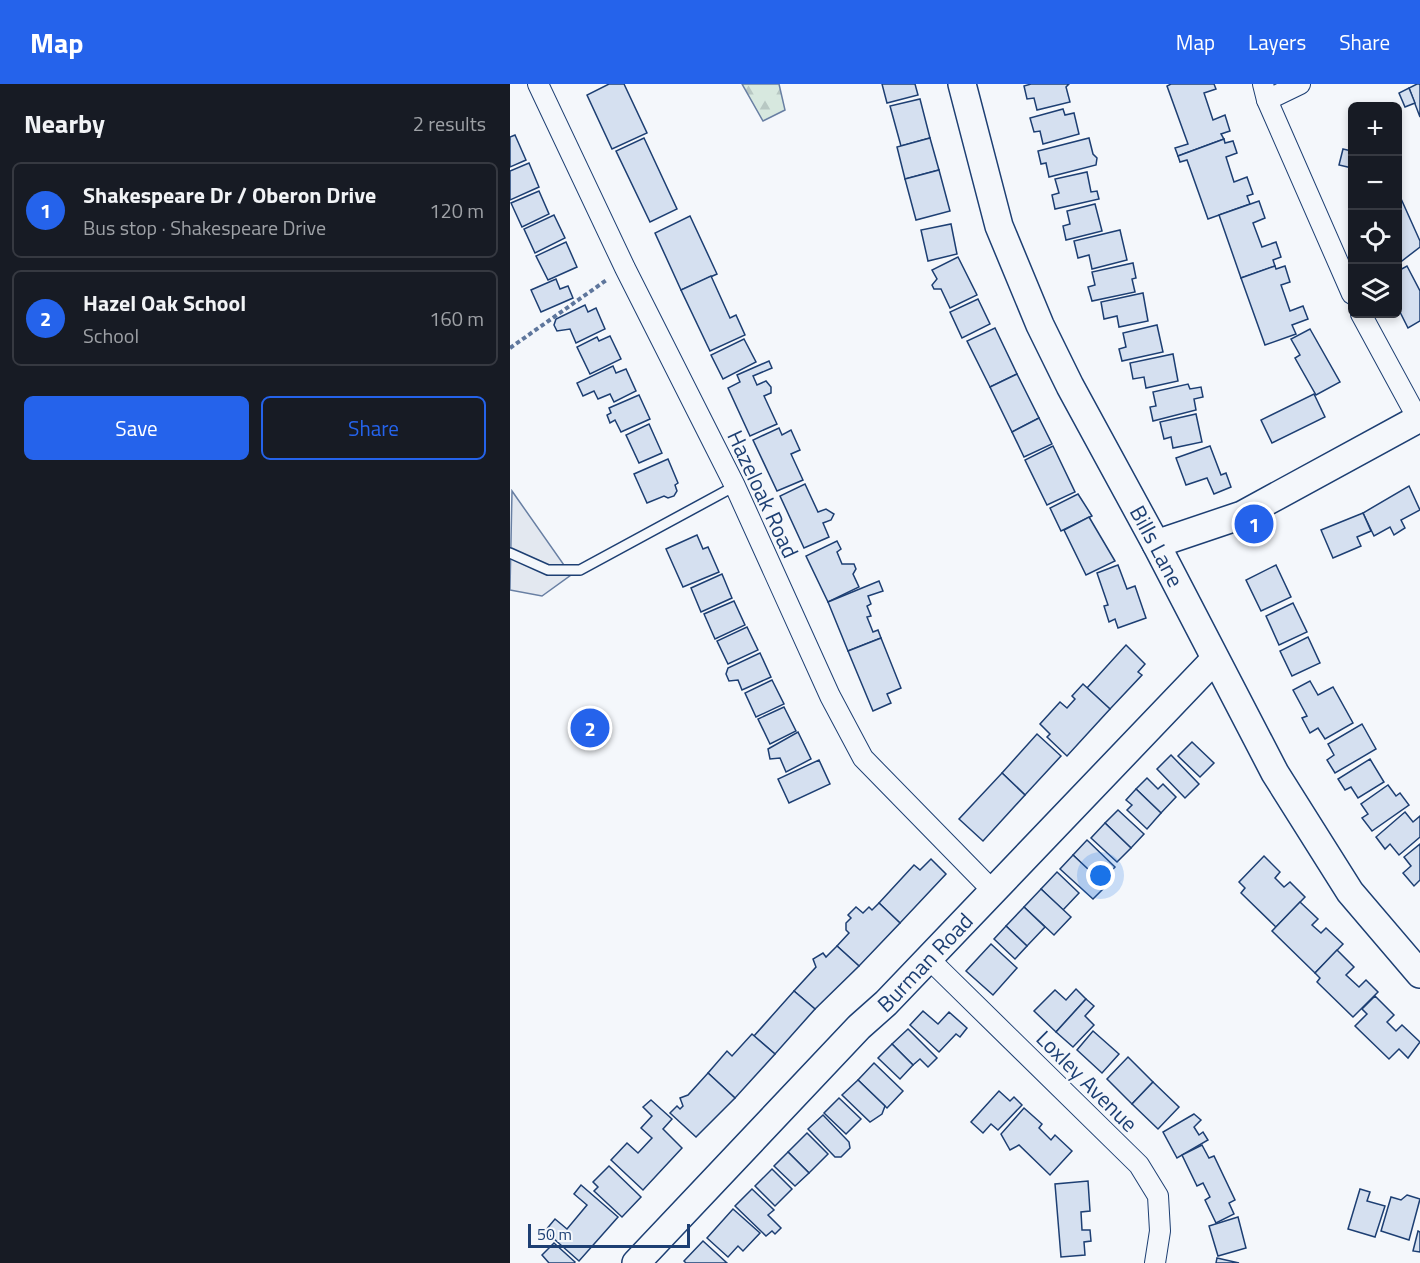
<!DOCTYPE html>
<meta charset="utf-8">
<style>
:root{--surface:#171b24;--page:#242831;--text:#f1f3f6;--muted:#9ea1a6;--line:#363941;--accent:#2563eb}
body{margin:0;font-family:"Titillium Web",sans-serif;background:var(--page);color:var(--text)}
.controls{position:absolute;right:18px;top:18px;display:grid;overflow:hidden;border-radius:9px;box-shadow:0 3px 9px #0003}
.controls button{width:54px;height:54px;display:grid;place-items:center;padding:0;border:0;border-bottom:2px solid var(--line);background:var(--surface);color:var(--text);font:30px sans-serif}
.scale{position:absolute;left:18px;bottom:15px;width:162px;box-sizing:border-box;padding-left:6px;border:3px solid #1d3f73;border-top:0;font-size:16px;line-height:21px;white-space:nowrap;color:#1d3f73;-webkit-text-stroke:4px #f4f7fb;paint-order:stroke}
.you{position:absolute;left:591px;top:792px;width:21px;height:21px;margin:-15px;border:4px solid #fff;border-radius:50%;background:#1a73e8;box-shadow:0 0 0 9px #1a73e833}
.badge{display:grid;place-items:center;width:39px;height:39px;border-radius:50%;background:var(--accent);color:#fff;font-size:20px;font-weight:700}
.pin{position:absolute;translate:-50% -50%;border:3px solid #fff;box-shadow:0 2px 6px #0006}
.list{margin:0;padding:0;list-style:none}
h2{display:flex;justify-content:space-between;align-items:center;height:78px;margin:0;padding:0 24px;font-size:26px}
h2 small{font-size:20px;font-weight:400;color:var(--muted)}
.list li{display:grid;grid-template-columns:39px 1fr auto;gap:18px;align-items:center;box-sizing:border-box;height:96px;margin:0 12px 12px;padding:0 12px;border:2px solid var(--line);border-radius:9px}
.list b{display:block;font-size:22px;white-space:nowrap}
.list p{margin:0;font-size:20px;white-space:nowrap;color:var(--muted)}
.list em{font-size:20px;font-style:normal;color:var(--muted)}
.actions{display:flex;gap:12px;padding:18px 24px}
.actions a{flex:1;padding:14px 0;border:2px solid var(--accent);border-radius:9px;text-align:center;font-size:21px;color:var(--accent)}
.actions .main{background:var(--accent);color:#fff}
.icon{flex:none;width:33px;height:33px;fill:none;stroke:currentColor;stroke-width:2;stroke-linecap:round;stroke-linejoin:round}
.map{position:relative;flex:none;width:910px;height:1179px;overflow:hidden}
header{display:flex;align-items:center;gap:36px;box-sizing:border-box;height:84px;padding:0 30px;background:var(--accent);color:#fff}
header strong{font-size:28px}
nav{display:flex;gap:33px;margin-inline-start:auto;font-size:21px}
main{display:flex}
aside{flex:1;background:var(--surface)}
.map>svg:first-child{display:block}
.forest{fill:url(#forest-firs);stroke:#687fa3;stroke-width:1.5}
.parking{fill:#e3e8f0;stroke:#687fa3;stroke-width:1.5}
.building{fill:#d5e0f0;stroke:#1d3f73;stroke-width:1.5}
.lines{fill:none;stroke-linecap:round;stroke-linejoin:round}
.lane-casing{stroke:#1d3f73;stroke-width:12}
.street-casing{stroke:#1d3f73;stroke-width:22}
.secondary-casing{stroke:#1d3f73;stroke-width:30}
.path{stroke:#5e769c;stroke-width:4;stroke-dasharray:4.5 3;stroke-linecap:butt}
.lane{stroke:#f4f7fb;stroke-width:9}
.street{stroke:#f4f7fb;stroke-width:20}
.secondary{stroke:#f4f7fb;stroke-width:27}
.labels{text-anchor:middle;stroke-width:4.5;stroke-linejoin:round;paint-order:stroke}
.street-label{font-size:22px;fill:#1d3f73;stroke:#f4f7fb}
</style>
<header>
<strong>Map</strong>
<nav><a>Map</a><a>Layers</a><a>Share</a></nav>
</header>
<main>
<aside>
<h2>Nearby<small>2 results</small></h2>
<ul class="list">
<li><span class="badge">1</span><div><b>Shakespeare Dr / Oberon Drive</b><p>Bus stop · Shakespeare Drive</p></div><em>120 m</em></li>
<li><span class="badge">2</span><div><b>Hazel Oak School</b><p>School</p></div><em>160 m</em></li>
</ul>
<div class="actions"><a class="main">Save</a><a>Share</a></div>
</aside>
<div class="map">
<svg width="910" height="1179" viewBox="0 0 910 1179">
<defs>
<pattern id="forest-firs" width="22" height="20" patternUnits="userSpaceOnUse" patternTransform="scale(1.5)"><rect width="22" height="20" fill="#d7e8df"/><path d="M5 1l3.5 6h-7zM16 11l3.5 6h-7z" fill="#b8c8c3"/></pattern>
</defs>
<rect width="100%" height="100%" fill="#f4f7fb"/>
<path class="forest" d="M232,0H269L275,26L253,37Z"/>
<path class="parking" d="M2,407L61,491L32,512L0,506Z"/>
<g class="building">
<path d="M99,0H114L137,49L102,65L77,11Z"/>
<path d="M372,0H405L408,11L377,19Z"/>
<path d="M521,0H559L556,3L560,18L527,26L524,14L517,15L514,2Z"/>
<path d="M661,0H704L706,5L694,9L703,36L715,31L720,47L711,50L714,55L668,72L665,64L678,60L657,2Z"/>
<path d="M907,0H910V33L899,4Z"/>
<path d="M899,4L905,19L895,23L889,9Z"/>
<path d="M410,15L420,54L391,62L380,22Z"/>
<path d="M553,25L555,31L564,29L569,50L533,60L530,47L524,48L520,34Z"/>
<path d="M5,51L16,76L0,83V53Z"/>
<path d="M134,54L167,125L140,138L106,67Z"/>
<path d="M420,54L429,86L395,95L387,63Z"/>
<path d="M579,54L583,70L587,74L586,81L539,93L536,79L531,80L528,67Z"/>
<path d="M714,55L715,59L723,57L727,69L716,73L724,98L737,93L743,110L737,112L740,120L698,135L677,76L670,78L668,72Z"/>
<path d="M833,65L842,67V84L829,81Z"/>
<path d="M19,79L29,103L0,116V87Z"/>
<path d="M429,86L440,127L406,136L395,95Z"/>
<path d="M577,88L581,108L587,107L589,115L545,125L542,111L549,109L545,95Z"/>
<path d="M29,107L39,130L12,143L1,119Z"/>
<path d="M888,108L910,157V163L888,180Z"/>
<path d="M749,117L755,134L743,139L752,163L766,158L771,173L763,176L765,182L731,194L709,131Z"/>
<path d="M585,120L592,147L556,156L553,142L560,140L557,127Z"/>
<path d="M44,131L55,154L25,169L14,145Z"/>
<path d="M180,132L207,190L171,206L145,149Z"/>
<path d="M441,140L447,170L418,177L411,146Z"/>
<path d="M610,146L617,176L582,185L579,171L568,174L564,157Z"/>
<path d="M56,158L67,183L38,196L26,172Z"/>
<path d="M448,173L467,211L440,224L431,205H424L422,201L427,195L422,186Z"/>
<path d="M623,179L626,194L622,195L625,208L582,217L578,203L585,201L582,188Z"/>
<path d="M765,182L766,185L775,182L780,198L771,201L780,227L793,222L798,235L782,241L786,250L755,261L731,194Z"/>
<path d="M897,182L910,207V237L898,244L888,224V187Z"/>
<path d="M201,192L220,234L226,231L235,251L200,267L171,206Z"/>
<path d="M46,195L50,205L58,202L63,214L31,228L21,206Z"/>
<path d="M633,209L638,237L609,243L607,232L594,235L591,218Z"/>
<path d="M468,215L480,240L452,254L440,228Z"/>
<path d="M75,221L78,228L86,224L95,245L66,259L60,245L47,247L44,241L46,235Z"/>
<path d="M647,241L653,268L612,277L609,265L616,263L613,249Z"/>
<path d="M485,244L507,290L480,303L457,257Z"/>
<path d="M800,245L830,298L806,311L785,274L790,271L781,255Z"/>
<path d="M100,252L111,275L80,290L67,263L87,253L89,257Z"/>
<path d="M234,255L246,278L213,295L201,271Z"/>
<path d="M663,270L668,297L636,304L634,293L623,295L620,279Z"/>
<path d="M259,277L262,284L243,292L247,301L256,297L261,303V309L254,312L267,340L240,352L218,304L230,298L227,291Z"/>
<path d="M103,282L106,289L116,285L126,307L104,318L100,310L88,315L84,307L73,312L67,299Z"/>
<path d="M507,290L529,334L502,348L480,303Z"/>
<path d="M678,300L680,305L691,303L693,313L684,315L686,326L643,337L640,323L646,322L643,308Z"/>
<path d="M804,310L815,333L762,359L751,336Z"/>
<path d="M129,311L140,335L111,348L105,336L100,339L97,331L101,329L99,324Z"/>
<path d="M686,330L692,358L663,364L661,353L654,355L650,338Z"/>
<path d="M529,334L542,360L514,373L502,348Z"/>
<path d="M139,340L152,369L129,379L116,351Z"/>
<path d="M269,344L272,351L281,346L290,366L281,370L293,396L267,407L243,356Z"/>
<path d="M543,362L565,408L537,421L515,376Z"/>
<path d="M700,362L711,391L716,389L721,403L704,410L697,394L676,401L666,374Z"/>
<path d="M158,375L168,399L165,401L167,407L164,412L158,414L154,412L137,419L124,390Z"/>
<path d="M295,400L308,428L316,425L324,430L321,436L313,439L319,453L294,464L270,412Z"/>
<path d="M899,402L910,426L891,436L895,444L884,451L880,443L864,452L853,429Z"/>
<path d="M568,410L582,432L551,447L540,424Z"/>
<path d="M853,429L861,447L847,453L851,462L823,474L811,446Z"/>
<path d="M579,433L605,477L576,491L554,446Z"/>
<path d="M187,451L193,465L198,463L209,488L173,503L156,465Z"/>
<path d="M327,457L331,465L327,468L332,480H344L346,485L343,490L349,503L318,518L296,472Z"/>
<path d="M608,481L617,505L625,502L636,534L608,544L605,535L599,538L594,522L598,521L587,489Z"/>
<path d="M766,481L781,513L751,527L736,496Z"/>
<path d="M212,490L222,514L191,528L181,504Z"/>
<path d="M369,497L373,507L358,512L361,520L357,522L361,532L357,533L363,548L368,546L371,554L338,567L318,518Z"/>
<path d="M224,517L235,541L205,555L194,530Z"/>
<path d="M783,519L797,548L769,561L756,532Z"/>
<path d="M237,543L248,566L218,580L207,557Z"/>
<path d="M798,553L810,579L782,592L770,567Z"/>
<path d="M371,554L391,604L377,610L381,619L363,627L338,567Z"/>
<path d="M616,561L635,580L628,588L632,591L600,625L577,604Z"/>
<path d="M250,569L261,593L232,606L228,596L219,597L216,590L218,584Z"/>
<path d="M262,596L274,620L246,633L235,609Z"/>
<path d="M800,597L808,611L823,603L843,639L815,655L808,644L800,649L792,634L797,632L783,606Z"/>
<path d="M573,600L600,625L557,672L537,653L540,650L530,640L550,618L557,624L565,615L562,612Z"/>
<path d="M274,623L286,647L260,660L248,635Z"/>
<path d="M852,640L866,665L825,689L817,676L824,671L818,660Z"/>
<path d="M288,648L301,675L276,688L270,674L260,675L258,665Z"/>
<path d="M527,650L551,672L515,711L492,689Z"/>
<path d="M682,658L704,679L690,693L668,672Z"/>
<path d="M661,671L689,700L675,714L647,685Z"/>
<path d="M860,675L874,698L848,714L841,703L835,706L828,695Z"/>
<path d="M309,676L320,700L279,719L268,695Z"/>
<path d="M492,689L515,711L473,757L449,735Z"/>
<path d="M637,694L648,705L653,700L666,713L651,729L626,705Z"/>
<path d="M878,701L886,712L890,709L899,721L862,747L852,734L858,730L851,720Z"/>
<path d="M626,705L651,729L637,745L617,726L622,721L616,716Z"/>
<path d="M608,726L634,750L621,764L595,739Z"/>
<path d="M895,728L903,738L910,732V753L889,771L880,760L875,765L866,753Z"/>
<path d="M595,739L621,764L607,778L581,754Z"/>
<path d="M577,756L605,783L591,798L563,771Z"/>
<path d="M910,760V796L904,802L893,789L901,782L894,773Z"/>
<path d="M563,771L596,802L583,815L550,785Z"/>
<path d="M754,772L770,788L765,794L774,803L780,798L795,813L766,843L731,809L735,804L729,798Z"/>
<path d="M421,775L436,790L390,839L369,819L404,781L410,786Z"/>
<path d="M547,788L569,809L553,826L531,805Z"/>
<path d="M531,805L561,833L544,851L514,823Z"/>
<path d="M790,818L808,835L802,841L811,849L816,844L833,860L805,889L762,847Z"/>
<path d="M369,819L390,839L349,882L327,862L339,849L336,846V839L341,834L338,831L346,823L353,829L359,823L362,826Z"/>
<path d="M514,823L535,843L517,862L496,842Z"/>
<path d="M496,842L517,862L505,875L484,855Z"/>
<path d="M481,860L507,884L483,911L456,887Z"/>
<path d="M327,862L349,882L305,925L284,907L306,883L303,875L313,869L316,873Z"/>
<path d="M827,866L844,883L836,891L849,903L856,896L868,908L843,933L807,898L810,894L805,889Z"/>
<path d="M566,905L576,915L546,948L524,927L545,906L556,916Z"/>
<path d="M284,907L305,925L265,970L244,952Z"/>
<path d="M865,912L884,931L877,938L886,947L892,941L910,958L898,974L889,965L879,975L845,942L857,930L852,925Z"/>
<path d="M576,915L584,922L575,932L584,941L563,963L546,948Z"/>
<path d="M413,927L428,940L439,928L457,944L450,953L446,950L429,968L400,941Z"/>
<path d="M398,945L427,974L418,983L410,975L403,981L382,960Z"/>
<path d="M583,947L609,970L592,989L567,966Z"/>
<path d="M242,950L265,970L225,1014L198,989L217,967L222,972Z"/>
<path d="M382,960L403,981L390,995L368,974Z"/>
<path d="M618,973L643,998L622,1020L597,995Z"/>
<path d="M364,979L393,1007L377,1024L348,996Z"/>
<path d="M198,989L225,1014L186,1053L160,1029L167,1022L170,1025L173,1022L170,1014L178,1011Z"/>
<path d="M348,996L375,1022L372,1030L360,1038L332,1011Z"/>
<path d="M643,998L669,1023L648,1045L622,1020Z"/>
<path d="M489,1007L500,1017L504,1013L512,1021L488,1046L481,1040L473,1049L461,1038Z"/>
<path d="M329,1014L351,1035L336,1050L314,1029Z"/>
<path d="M141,1016L162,1035L153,1045L172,1064L133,1106L101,1076L117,1059L128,1069L142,1054L131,1044L142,1032L133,1023Z"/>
<path d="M514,1024L532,1040L529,1044L541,1056L545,1051L562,1067L540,1091L509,1061L500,1066L491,1050Z"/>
<path d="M684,1030L691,1036L684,1043L689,1051L693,1048L698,1056L667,1074L653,1048Z"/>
<path d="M313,1031L339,1058L340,1064L331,1073H325L298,1045Z"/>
<path d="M297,1049L318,1070L299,1089L278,1068Z"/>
<path d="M692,1061L699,1074L704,1072L725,1116L719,1119L724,1130L706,1139L695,1116L700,1113L693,1099L687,1102L672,1071Z"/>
<path d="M278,1068L299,1089L285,1102L264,1082Z"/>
<path d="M99,1082L131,1113L112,1133L84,1107L88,1103L83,1098Z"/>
<path d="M262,1085L282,1105L265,1122L245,1102Z"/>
<path d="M578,1097L580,1127L571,1128L572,1146H580L581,1157L574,1158L575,1171L551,1173L545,1100Z"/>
<path d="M71,1101L108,1133L69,1177L35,1147L45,1135L57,1145L77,1121L64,1110Z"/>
<path d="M242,1105L264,1126L258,1131L271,1144L265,1150L262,1147L256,1152L225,1122Z"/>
<path d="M850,1105L860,1108L857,1117L875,1122L865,1153L838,1145Z"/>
<path d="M897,1111L910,1115L899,1156L871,1147L881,1113L891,1116Z"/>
<path d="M223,1125L250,1149L233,1167L228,1162L218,1173L197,1154Z"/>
<path d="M728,1133L736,1164L708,1172L699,1142Z"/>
<path d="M908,1147L910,1148V1168L903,1167Z"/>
<path d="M193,1157L217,1179H176L174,1177Z"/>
<path d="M44,1159L65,1178L64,1179H39L32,1171Z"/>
<path d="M707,1174L729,1179H706Z"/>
</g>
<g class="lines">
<defs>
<path id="lane" d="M0,469L38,486H70L225,402"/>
<g id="street">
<path d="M28,0L115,184L225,402L320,612L353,674L483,807"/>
<path d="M753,0L757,16L842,210"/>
<path d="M757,16L790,0"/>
<path d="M851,230L908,335"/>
<path d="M418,874L629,1081L648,1112L650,1147L645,1179"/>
</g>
<g id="secondary">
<path id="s1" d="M452,0L489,142L530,241L560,302L646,460L765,689L840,808L910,890"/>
<path d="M646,460L732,431L910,334"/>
<path id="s2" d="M126,1179L349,943L376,919L704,576"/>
</g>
</defs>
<use href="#lane" class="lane-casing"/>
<use href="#street" class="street-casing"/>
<use href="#secondary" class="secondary-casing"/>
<path class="path" d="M0,264L98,195"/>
<use href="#lane" class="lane"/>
<use href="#street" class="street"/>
<use href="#secondary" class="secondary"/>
</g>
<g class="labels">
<g class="street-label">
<text transform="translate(253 410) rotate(65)" y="8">Hazeloak Road</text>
<text dy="8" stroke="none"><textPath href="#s1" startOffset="504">Bills Lane</textPath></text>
<text dy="8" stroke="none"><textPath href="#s2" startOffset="417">Burman Road</textPath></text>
<text transform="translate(577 997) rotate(45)" y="8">Loxley Avenue</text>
</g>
</g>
</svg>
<div class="controls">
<button>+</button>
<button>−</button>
<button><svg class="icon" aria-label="locate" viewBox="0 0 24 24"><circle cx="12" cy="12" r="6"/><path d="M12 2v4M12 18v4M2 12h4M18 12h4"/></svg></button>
<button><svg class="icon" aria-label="layers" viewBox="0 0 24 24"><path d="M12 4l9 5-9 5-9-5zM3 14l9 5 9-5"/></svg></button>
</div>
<div class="scale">50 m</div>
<div class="you"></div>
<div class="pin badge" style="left:744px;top:440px">1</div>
<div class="pin badge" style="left:80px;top:644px">2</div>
</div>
</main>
